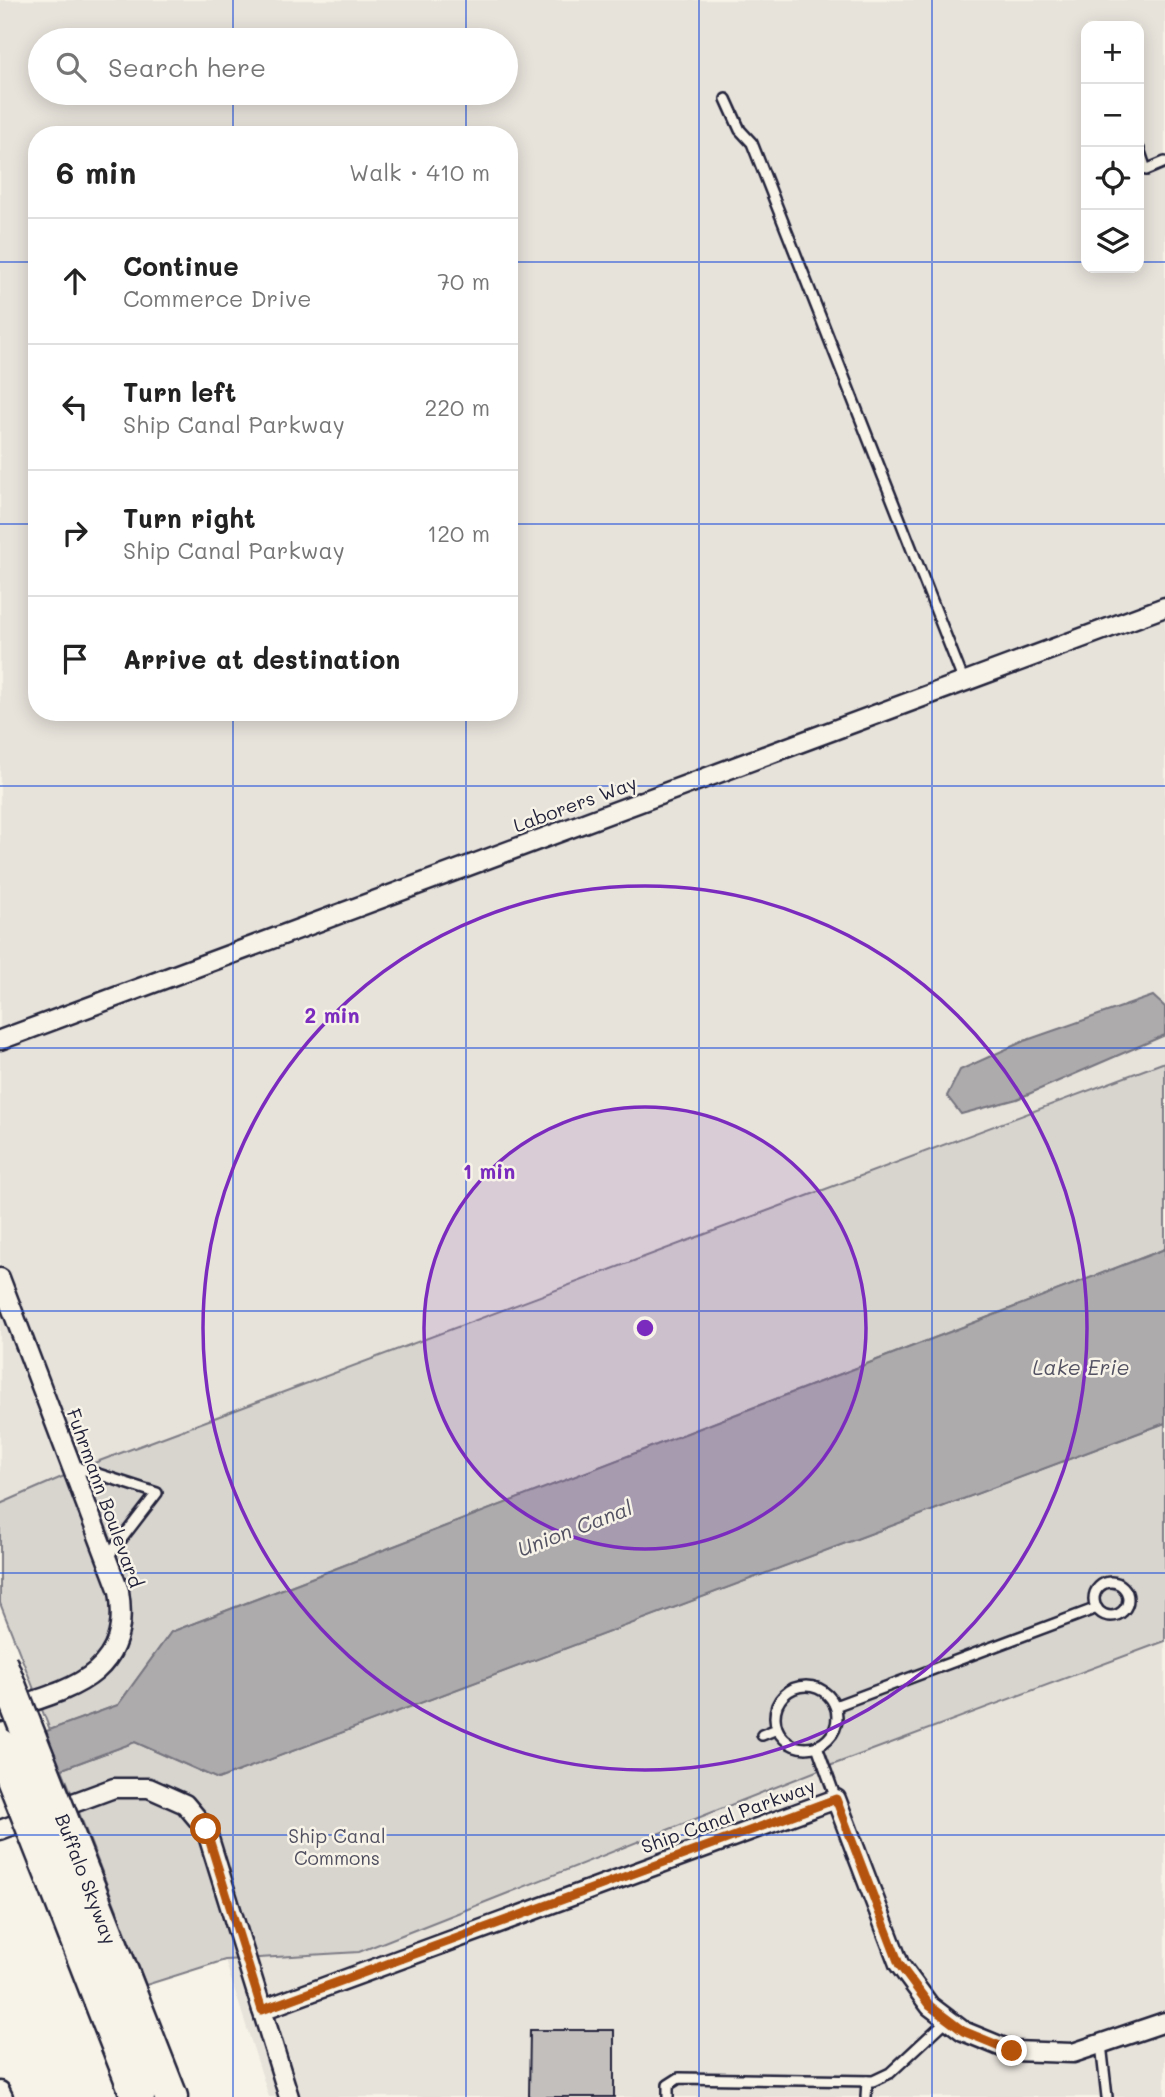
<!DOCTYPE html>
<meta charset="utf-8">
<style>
:root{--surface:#fff;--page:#f6f6f6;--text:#222;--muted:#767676;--line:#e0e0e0}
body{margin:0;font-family:Mali,sans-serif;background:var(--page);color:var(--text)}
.controls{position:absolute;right:21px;top:21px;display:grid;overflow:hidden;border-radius:14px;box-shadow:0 4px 18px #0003}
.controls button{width:63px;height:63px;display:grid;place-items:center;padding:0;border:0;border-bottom:2px solid var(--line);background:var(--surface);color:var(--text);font:35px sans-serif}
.stop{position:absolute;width:21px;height:21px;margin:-16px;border:5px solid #b45309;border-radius:50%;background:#fff}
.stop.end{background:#b45309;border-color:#fff;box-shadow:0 2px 7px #0008}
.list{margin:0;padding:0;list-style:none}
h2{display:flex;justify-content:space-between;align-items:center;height:91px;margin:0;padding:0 28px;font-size:30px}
h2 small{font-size:23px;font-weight:400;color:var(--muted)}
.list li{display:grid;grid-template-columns:46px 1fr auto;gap:21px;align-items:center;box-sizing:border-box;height:126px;padding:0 28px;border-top:2px solid var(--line)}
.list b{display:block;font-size:26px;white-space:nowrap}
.list p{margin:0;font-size:23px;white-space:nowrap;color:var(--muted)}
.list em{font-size:23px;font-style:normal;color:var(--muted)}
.icon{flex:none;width:38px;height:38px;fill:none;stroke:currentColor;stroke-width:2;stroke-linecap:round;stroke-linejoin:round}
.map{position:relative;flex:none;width:1165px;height:2097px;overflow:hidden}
.search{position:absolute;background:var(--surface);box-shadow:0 4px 18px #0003;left:28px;top:28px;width:490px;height:77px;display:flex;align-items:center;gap:18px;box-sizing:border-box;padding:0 24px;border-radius:38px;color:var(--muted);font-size:26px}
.panel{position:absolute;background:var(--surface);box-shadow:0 4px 18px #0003;left:28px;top:126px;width:490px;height:595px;border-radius:28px}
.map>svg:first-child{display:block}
.built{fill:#e7e3db;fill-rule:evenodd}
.green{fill:#d8d5cf;stroke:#7d7c85;stroke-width:2}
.water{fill:#aeabad;stroke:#76747f;stroke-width:2}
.building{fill:#c2bfbd;stroke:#22223b;stroke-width:2}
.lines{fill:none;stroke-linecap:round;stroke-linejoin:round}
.service-casing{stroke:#22223b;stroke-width:14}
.minor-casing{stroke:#22223b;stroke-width:23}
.motorway-casing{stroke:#22223b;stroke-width:37}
.service{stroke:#f7f3e8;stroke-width:9}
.minor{stroke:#f7f3e8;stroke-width:18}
.motorway{stroke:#f7f3e8;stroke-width:32}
.motorway-bridge-casing{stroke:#22223b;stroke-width:37;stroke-linecap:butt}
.motorway-bridge{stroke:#f7f3e8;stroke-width:32}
.route{stroke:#b45309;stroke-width:9}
.grid{fill:none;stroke:#1d4ed8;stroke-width:2;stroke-opacity:0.55}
.ring{fill:none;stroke:#7b2cbf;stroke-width:3.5}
.labels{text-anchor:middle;stroke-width:5;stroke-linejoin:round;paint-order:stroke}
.street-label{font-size:19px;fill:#22223b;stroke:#f7f3e8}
.park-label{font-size:19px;fill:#504f60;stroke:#f7f3e8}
.water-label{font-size:21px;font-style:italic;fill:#535263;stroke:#f7f3e8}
.centre{fill:#7b2cbf;stroke:#f7f3e8;stroke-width:3.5}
.ring-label{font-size:21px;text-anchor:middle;font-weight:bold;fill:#7b2cbf;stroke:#f7f3e8;stroke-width:5;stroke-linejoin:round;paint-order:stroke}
</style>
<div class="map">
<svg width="1165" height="2097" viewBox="0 0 1165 2097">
<rect width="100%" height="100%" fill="#f7f3e8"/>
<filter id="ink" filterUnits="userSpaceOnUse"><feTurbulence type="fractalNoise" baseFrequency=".0143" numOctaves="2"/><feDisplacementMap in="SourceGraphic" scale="14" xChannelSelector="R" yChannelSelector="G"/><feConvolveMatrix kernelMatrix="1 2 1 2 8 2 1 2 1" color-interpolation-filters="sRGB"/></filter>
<g filter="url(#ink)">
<g class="built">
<path d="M0,0H1165V1062L94,1463L0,1504ZM1086,26H1139V268H1086ZM40,40H506V93H40ZM37,135H509V712H37Z"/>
<path d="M1165,1641V2097H269L225,1960L359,1951L824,1768Z"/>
</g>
<g class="green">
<path d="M1165,1062V1249L171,1632L118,1705L50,1730L0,1603V1504L94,1463Z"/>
<path d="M1165,1423V1641L824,1768L359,1952L225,1960L146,1985L62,1769L135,1742L218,1779Z"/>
</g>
<g class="water">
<path d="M1153,996L1165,1007V1035L1017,1099L961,1114L947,1096L960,1070L1024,1041Z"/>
<path d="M1165,1249V1423L218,1779L135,1742L0,1792V1748L118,1705L171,1632Z"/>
</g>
<path class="building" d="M530,2030H614V2097H529Z"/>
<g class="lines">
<defs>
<g id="service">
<path d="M726,99L740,130L752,143L964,682"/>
<path d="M1139,149L1146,170L1165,162"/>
<path d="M73,1466L157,1493L107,1558"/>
<circle cx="1111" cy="1599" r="17"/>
<circle cx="806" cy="1717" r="31"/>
<path d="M835,1706L1097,1608"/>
<path d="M762,1735L777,1729"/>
<path d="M817,1746L836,1799"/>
<path d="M1101,2044L1107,2097"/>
<path d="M668,2097V2085L679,2078L873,2081L890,2073L948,2019"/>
<path d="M866,2097L867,2081"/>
</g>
<g id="minor">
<path d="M0,1040L1165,607"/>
<path d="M0,1278L119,1591C133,1679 65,1690 0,1712"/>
<path d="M0,1830L114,1788H149L185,1804L206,1829L289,2097"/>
<path d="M262,2010L836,1799L899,1964L930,2006L963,2031L1012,2051L1073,2053L1165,2022"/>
<path d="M0,2091L3,2097"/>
</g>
<g id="motorway">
<path d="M83,1873L171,2097"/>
<path d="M55,1884L138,2097"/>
</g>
</defs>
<use href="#service" class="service-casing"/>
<use href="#minor" class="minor-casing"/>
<use href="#motorway" class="motorway-casing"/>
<use href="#service" class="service"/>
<use href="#minor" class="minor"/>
<use href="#motorway" class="motorway"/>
<defs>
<g id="motorway-bridge">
<path d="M0,1662L83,1873"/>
<path d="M0,1745L55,1884"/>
</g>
</defs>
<use href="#motorway-bridge" class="motorway-bridge-casing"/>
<use href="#motorway-bridge" class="motorway-bridge"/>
</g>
</g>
<g class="lines" filter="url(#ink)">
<path class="route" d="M206,1829L262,2010L836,1799L899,1964L930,2006L963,2031L1012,2051"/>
</g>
<path class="grid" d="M233,0V40M466,0V40M699,0V2097M932,0V2097M233,93V135M466,93V135M0,262H37M509,262H1086M1139,262H1165M0,524H37M509,524H1165M233,712V2097M466,712V2097M0,786H1165M0,1048H1165M0,1311H1165M0,1573H1165M0,1835H1165"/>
<circle cx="645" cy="1328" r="221" fill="#7b2cbf" fill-opacity=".12"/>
<g class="ring">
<circle cx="645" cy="1328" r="221"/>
<circle cx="645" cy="1328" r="442"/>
</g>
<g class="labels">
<g class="street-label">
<text transform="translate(575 804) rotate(-20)" y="7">Laborers Way</text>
<text transform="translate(105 1498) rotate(70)" y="7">Fuhrmann Boulevard</text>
<text transform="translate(728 1816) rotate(-20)" y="7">Ship Canal Parkway</text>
<text transform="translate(86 1879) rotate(69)" y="7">Buffalo Skyway</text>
</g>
<g class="park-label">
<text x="337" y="1843">Ship Canal<tspan x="337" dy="22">Commons</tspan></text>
</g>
<g class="water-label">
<text x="1081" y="1375">Lake Erie</text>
<text transform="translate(575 1529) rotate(-21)" y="7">Union Canal</text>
</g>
</g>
<circle cx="645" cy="1328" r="10" class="centre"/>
<g class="ring-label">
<text x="332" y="1023">2 min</text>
<text x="489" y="1179">1 min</text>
</g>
</svg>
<div class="controls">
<button>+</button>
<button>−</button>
<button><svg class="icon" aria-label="locate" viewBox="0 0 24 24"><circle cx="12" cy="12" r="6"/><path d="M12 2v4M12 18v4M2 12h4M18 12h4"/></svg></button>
<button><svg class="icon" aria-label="layers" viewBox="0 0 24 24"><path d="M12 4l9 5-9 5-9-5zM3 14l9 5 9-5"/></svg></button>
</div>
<div class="stop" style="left:206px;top:1829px"></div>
<div class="stop end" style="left:1012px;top:2051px"></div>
<div class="search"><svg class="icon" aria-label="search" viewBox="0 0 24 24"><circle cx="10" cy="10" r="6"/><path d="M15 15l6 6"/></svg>Search here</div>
<section class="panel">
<h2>6 min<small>Walk · 410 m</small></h2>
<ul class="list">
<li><svg class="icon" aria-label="ahead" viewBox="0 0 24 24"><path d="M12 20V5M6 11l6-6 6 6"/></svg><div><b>Continue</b><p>Commerce Drive</p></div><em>70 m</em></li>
<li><svg class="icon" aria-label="left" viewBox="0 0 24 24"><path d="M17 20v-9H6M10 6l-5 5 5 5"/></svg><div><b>Turn left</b><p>Ship Canal Parkway</p></div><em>220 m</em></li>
<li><svg class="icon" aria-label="right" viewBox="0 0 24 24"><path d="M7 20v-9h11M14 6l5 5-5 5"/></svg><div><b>Turn right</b><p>Ship Canal Parkway</p></div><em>120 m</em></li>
<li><svg class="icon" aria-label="arrive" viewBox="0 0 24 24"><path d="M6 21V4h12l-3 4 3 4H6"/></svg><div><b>Arrive at destination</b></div></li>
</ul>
</section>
</div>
